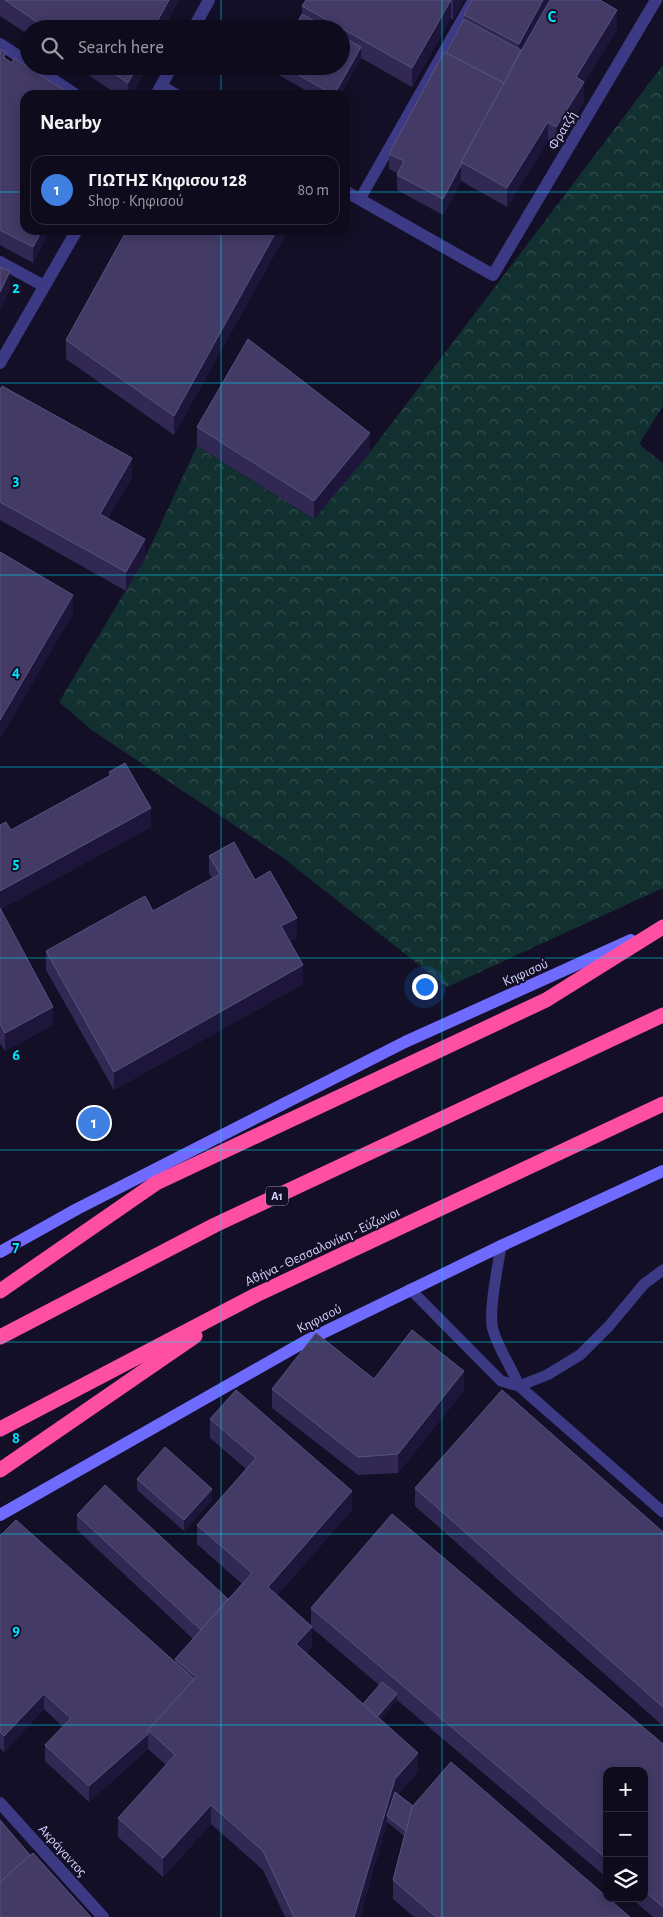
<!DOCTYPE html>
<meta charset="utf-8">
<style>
:root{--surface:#0e0b1c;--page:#1c1929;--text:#f1f3f6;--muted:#9b9ba3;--line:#2e2b3b;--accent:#ea580c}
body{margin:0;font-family:"Alegreya Sans",sans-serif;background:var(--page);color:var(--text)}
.controls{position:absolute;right:15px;bottom:15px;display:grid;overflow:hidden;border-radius:10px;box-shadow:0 2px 12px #0003}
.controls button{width:45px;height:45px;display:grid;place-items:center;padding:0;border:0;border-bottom:1px solid var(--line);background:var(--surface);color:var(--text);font:25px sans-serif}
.you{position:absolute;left:424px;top:986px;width:18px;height:18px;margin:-12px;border:4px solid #fff;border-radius:50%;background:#1a73e8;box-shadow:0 0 0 8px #1a73e833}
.badge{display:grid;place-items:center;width:32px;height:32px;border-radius:50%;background:var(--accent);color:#fff;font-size:16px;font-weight:700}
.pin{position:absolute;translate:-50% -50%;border:2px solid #fff;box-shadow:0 1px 5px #0006}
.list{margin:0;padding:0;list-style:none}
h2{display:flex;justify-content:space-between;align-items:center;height:65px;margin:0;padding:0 20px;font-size:21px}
h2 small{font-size:16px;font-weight:400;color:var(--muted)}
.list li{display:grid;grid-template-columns:32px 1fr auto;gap:15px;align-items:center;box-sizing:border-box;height:70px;margin:0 10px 10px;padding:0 10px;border:1px solid var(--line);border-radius:15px}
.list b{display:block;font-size:19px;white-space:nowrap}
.list p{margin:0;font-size:16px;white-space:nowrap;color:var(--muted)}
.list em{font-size:16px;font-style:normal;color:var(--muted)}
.icon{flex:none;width:28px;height:28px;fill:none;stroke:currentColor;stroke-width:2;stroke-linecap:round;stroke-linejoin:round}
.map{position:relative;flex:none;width:663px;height:1917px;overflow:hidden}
.search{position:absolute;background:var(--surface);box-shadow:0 2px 12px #0003;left:20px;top:20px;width:330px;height:55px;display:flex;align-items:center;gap:12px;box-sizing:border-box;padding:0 18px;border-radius:28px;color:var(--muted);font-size:19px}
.panel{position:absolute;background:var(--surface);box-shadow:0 2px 12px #0003;left:20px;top:90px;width:330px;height:145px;border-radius:15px}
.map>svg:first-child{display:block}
.forest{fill:url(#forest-crowns)}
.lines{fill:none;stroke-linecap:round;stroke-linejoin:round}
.lane{stroke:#3d3a85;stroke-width:11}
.street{stroke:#3d3a85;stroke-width:12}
.secondary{stroke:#6f6bff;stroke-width:12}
.highway{stroke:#ff4fa3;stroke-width:15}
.wall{fill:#312854;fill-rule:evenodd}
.shaded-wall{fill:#1d163a}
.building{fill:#433a66;stroke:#5a527e}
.grid{fill:none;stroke:#00e5ff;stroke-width:1;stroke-opacity:0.55}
.labels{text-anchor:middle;stroke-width:4;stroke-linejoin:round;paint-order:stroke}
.shield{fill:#130f26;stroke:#9e99be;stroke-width:1}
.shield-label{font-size:12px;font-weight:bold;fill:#d9d4ff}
.street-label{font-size:14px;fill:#d9d4ff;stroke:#130f26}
.grid-label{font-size:16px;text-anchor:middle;font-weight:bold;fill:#00e5ff;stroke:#130f26;stroke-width:4;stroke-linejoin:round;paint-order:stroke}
</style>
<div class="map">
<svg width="663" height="1917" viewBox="0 0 663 1917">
<defs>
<pattern id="forest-crowns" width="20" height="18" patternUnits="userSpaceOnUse" patternTransform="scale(1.25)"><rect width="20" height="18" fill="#12302f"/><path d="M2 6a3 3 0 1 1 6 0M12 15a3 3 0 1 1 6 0" fill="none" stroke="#344d4e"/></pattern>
</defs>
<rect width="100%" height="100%" fill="#130f26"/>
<path class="forest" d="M663,65V406L639,444L663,463V888L447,987L282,857L93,731L59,702L145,558L197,446L314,519L370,452Z"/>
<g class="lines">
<g class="lane">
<path d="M360,199L473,0"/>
<path d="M501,1246C498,1266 488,1312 493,1330C499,1350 511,1366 519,1386"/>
<path d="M410,1289L501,1381L519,1386L663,1512"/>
<path d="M519,1386L547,1375L580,1355L609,1326L644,1284L663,1270"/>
</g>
<g class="street">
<path d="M193,29L209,0"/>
<path d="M0,44L29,63"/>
<path d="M33,66L76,95"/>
<path d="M161,86L176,95"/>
<path d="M156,95L172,66"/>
<path d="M345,191L493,275L656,0"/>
<path d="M0,262L44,286"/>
<path d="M0,363L77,230"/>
<path d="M0,1803L103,1917"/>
</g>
<g class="secondary">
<path d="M0,1252L77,1209L405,1042L631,940"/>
<path d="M0,1515L306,1341L501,1246L663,1171"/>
</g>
<g class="highway">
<path d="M0,1291L156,1183L546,1000L663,927"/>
<path d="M0,1337L215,1225L663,1015"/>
<path d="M0,1429L256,1295L663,1104"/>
<path d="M0,1470L195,1336"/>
</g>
</g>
<g class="wall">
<path d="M0,0H179L163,29H29V35L0,16Z"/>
<path d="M306,0H464L453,20L451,18L412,87L361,58L340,95H314L275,73V66H341V29H294L302,14V6Z"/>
<path d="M464,15L617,29L584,83V101L556,146L548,141L507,207L461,181L443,215L397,190V173L389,169V154L464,19Z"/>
<path d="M0,49L7,60L25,230H50L33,263L0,245Z"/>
<path d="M75,66H148L132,95H118Z"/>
<path d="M288,230L174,435L66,359V340Z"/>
<path d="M0,390L132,477L108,518L145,558L126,591L0,520Z"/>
<path d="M197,427L370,452L314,519L197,446Z"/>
<path d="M109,772L151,827L1,909L53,1025L5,1051L0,1043V825L11,830L109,776Z"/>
<path d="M209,856L255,880L297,937L290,941L303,984L114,1090L46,970V951L153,911L212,878L209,874Z"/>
<path d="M374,1379L464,1390L398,1473L358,1475L272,1408V1389Z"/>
<path d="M210,1419L352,1510L277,1595L311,1625V1608L663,1744V1917H653L631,1898H644V1771H607V1878L397,1700L380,1720L418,1772L398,1794L413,1806L630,1917H414L393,1899V1880L404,1836L387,1822L360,1917H285L263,1870L211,1824L163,1877L118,1837V1818L166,1765L148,1749L89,1802L45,1761V1745L63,1727L44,1709L4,1752L0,1748V1536L175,1662V1659L193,1639L77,1530V1515L228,1599L242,1584L197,1544V1525L246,1469L210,1438ZM312,1628L379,1685L363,1704L306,1653L312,1645Z"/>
<path d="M137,1479L212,1500L184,1531L137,1490Z"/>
<path d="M415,1488L663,1532V1726L415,1506Z"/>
</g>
<g class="shaded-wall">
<path d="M169,0H179L163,29H153Z"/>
<path d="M451,0V18L412,87V68Z"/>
<path d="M454,0H464L453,20V1Z"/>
<path d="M543,0H551L519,60V44Z"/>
<path d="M617,10V29L584,83V101L556,146V127L576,77Z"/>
<path d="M361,47V58L340,95H334Z"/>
<path d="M137,66H148L132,95H128V83Z"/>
<path d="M548,122V141L507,207V188Z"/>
<path d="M461,165V181L443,215V199Z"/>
<path d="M42,230H50L33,263V247Z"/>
<path d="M277,230H288L174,435V416Z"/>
<path d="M10,271V290L0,311V292Z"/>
<path d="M370,433V452L314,519V501Z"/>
<path d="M132,458V477L100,533V514Z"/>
<path d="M145,539V558L126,591V572Z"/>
<path d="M73,595V614L0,739V720Z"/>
<path d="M151,808V827L0,910V891Z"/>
<path d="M297,918V937L281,945V926Z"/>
<path d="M303,965V984L114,1090V1072Z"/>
<path d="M53,1007V1025L5,1051V1033Z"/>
<path d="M464,1371V1390L398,1473V1454Z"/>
<path d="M212,1489V1500L184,1531V1520Z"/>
<path d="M352,1491V1510L268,1606V1587Z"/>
<path d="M312,1627V1645L296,1663V1644Z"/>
<path d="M44,1694V1709L4,1752V1736Z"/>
<path d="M397,1694V1700L372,1730V1724Z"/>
<path d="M148,1734V1749L89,1802V1786Z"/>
<path d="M418,1753V1772L395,1798L387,1816V1822L360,1917H354L395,1779Z"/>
<path d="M211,1805V1824L163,1877V1858Z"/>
</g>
<g class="building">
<path d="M5,0H169L153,29H47Z"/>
<path d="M306,0H451L412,68L302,6Z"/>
<path d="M472,0H543L519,44L464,15Z"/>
<path d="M550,0H600L617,10L576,77L584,82L556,127L548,122L507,188L461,162L525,44Z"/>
<path d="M302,14L329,29H294Z"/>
<path d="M464,19L521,50L504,83L446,53Z"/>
<path d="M341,36L361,47L334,95L283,66H341Z"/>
<path d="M0,49L7,53L3,57L12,63L14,58L72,95H25V230H42L33,247L0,230Z"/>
<path d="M444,52L504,83L461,162V165L443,199L397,175L404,161L389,154Z"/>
<path d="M103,66H137L128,83Z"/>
<path d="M127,230H277L174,416L66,340Z"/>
<path d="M0,267L10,271L0,292Z"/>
<path d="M248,339L370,433L314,501L197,427Z"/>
<path d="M2,386L132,458L100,514L145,539L126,572L0,502V390Z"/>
<path d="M0,552L73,595L0,720Z"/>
<path d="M125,763L151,808L0,891V825L6,822L11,830L111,775L109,772Z"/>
<path d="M234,842L255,880L270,871L297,918L281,926L303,965L114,1072L46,951L145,896L153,911L220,874L209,856Z"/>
<path d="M0,908L53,1007L5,1033L0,1024Z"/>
<path d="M412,1330L464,1371L398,1454L358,1457L272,1389L316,1333L374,1379Z"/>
<path d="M236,1390L352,1491L268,1587L312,1627L296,1644L418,1753L395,1779L354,1917H294L263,1851L211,1805L163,1858L118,1818L175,1755L148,1730L196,1677L175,1659L252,1573L197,1525L256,1458L210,1419Z"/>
<path d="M502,1390L663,1532V1707L415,1488Z"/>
<path d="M165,1447L212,1489L184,1520L137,1479Z"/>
<path d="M105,1485L228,1599L201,1630L77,1515Z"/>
<path d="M392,1514L663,1744V1907L644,1891V1771H607V1859L311,1608Z"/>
<path d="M16,1520L194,1679L148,1730V1734L89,1786L45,1745L71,1718L44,1694L4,1736L0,1732V1536Z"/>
<path d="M382,1682L397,1694L377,1717L363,1704Z"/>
<path d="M451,1762L607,1897V1898H608L630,1917H436L393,1880L412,1807Z"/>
<path d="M395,1792L413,1806L412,1807L406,1831L387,1816Z"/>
<path d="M0,1820L30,1855L0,1882Z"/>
<path d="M33,1853L91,1917H0V1882Z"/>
</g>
<path class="grid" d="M221,0V29M442,0V1917M221,66V95M0,192H25M345,192H663M221,230V1917M0,383H663M0,575H663M0,767H663M0,958H663M0,1150H663M0,1342H663M0,1534H663M0,1725H663"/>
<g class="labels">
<rect class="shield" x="266" y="1186.5" width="22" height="19" rx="4"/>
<g class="shield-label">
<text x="277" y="1200">Α1</text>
</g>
<g class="street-label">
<text transform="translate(562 130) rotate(-59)" y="5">Φρατζή</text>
<text transform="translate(525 972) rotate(-24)" y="5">Κηφισού</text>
<text transform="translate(322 1246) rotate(-25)" y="5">Αθήνα - Θεσσαλονίκη - Εύζωνοι</text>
<text transform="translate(319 1318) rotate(-27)" y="5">Κηφισού</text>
<text transform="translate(63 1850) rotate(48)" y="5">Ακράγαντος</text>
</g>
</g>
<g class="grid-label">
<text x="552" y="22">C</text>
<text x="16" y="293">2</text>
<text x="16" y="485">3</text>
<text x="16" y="677">4</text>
<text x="16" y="868">5</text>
<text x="16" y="1060">6</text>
<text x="16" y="1252">7</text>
<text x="16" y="1443">8</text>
<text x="16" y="1635">9</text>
</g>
</svg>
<div class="controls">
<button>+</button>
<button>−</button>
<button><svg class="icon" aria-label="layers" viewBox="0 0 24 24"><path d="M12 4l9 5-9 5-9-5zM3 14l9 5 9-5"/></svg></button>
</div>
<div class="you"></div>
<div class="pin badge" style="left:94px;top:1123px;background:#3f7fe0">1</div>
<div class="search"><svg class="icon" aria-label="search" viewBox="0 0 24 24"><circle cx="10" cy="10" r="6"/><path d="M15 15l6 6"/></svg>Search here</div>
<section class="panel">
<h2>Nearby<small></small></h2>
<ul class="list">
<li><span class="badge" style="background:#3f7fe0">1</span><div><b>ΓΙΩΤΗΣ Κηφισου 128</b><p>Shop · Κηφισού</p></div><em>80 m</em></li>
</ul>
</section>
</div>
